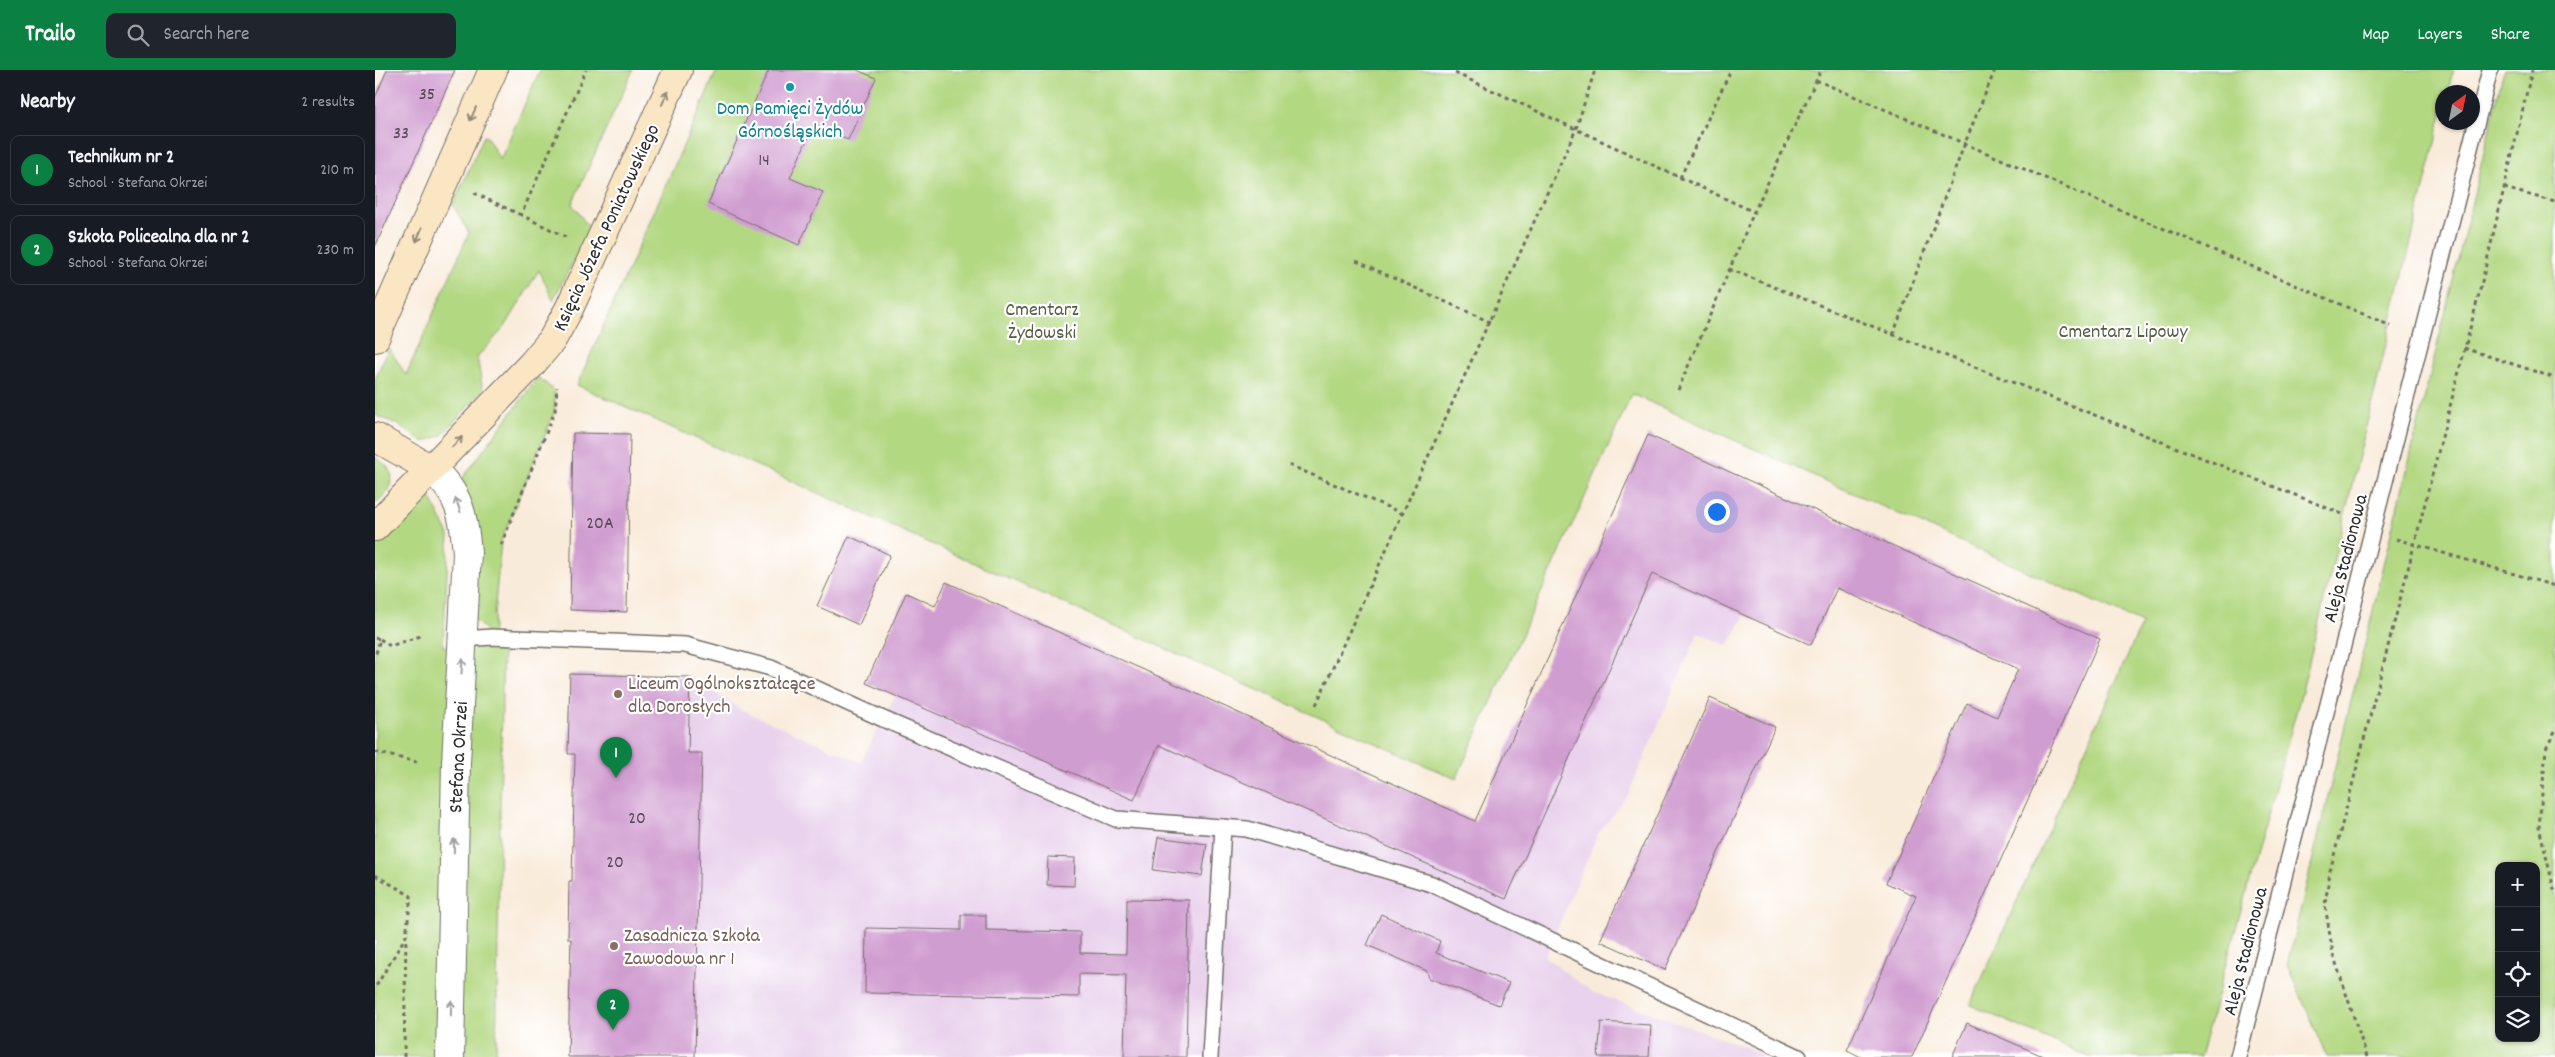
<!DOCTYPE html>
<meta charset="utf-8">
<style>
:root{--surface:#171b24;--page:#20242c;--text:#f1f3f6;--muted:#9ea1a6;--line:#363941;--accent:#0b8043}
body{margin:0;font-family:Dekko,sans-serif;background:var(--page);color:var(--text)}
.controls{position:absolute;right:15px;bottom:15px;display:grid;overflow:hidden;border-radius:10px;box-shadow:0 1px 4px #0004}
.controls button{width:45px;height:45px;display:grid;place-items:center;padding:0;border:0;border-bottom:1px solid var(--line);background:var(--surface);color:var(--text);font:25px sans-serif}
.compass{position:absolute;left:2060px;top:15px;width:45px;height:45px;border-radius:50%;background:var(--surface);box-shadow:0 1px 4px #0004;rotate:33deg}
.you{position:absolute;left:1341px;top:441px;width:18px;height:18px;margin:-12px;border:4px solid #fff;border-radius:50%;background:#1a73e8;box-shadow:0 0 0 8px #1a73e833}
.badge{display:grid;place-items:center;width:32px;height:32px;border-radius:50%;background:var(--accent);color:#fff;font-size:16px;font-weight:700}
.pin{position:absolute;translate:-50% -41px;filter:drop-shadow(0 1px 2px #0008)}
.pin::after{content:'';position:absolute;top:26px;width:18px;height:15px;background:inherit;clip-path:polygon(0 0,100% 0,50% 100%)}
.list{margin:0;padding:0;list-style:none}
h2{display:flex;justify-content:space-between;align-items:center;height:65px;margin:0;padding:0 20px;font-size:21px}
h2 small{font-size:16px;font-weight:400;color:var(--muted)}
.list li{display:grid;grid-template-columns:32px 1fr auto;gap:15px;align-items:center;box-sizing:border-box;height:70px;margin:0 10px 10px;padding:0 10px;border:1px solid var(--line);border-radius:10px}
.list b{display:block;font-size:19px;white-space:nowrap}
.list p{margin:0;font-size:16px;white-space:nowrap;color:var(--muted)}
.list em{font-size:16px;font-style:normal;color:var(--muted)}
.icon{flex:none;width:28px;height:28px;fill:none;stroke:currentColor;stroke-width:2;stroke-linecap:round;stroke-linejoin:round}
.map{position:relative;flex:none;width:2180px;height:987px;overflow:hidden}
header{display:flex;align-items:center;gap:30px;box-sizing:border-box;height:70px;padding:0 25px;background:var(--accent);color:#fff}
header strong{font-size:24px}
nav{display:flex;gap:28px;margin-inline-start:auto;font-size:18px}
.search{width:350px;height:45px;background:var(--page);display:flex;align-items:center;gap:12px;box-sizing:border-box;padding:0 18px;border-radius:10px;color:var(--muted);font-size:19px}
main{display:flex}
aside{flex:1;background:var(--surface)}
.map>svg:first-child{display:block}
.built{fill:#e9d2ed}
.green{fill:#b3d882;stroke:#6f8256;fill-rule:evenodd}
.building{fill:#d09dd0}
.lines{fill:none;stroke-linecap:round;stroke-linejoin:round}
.lane-casing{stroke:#736e68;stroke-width:18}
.street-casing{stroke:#736e68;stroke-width:30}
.secondary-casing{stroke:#736e68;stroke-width:30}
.path{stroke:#736e68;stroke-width:3;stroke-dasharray:4 4;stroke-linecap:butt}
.lane{stroke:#fff;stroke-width:15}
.street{stroke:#fff;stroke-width:28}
.secondary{stroke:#fbe6c4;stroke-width:28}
.oneway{stroke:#938878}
.oneway2{stroke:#a0a0a0}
.culture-dot{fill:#0f9aa8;stroke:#fff;stroke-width:2}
.education-dot{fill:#8d6e63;stroke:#fff;stroke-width:2}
.labels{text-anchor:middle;stroke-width:4.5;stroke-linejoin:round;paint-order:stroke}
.number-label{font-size:18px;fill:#544854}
.culture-label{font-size:20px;fill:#0d838f;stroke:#fff}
.street-label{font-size:20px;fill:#2b2b2b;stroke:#fff}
.park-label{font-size:20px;fill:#545f45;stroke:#fff}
.education-label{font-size:20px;fill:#785e54;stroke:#fff;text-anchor:start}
</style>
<header>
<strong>Trailo</strong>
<div class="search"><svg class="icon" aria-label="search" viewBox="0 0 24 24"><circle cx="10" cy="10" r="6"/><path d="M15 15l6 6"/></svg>Search here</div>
<nav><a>Map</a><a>Layers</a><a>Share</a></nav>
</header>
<main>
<aside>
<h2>Nearby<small>2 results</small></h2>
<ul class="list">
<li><span class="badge">1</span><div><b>Technikum nr 2</b><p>School · Stefana Okrzei</p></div><em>210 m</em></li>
<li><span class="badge">2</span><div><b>Szkoła Policealna dla nr 2</b><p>School · Stefana Okrzei</p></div><em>230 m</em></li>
</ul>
</aside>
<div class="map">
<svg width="2180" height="987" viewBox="0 0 2180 987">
<rect width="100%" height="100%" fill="#fff"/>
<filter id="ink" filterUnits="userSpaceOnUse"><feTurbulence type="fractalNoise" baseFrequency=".02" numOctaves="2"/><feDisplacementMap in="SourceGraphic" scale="10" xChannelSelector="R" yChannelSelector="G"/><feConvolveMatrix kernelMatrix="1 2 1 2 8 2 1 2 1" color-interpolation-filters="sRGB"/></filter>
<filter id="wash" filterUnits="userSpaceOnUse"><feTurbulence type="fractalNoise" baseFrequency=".0096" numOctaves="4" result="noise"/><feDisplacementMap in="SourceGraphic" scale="20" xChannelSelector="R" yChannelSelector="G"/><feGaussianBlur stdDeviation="1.12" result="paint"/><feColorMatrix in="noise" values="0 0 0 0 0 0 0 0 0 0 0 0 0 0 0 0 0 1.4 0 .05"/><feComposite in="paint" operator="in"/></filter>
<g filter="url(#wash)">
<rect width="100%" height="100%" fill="#f9ebda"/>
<path class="built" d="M1273,365L1488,461L1436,575L1370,545L1353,576L1323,563L1253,725L1223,764L1170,887L1217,922L1371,977L1391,987H193L196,870L193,869L194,811L197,810L200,684H193L195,604L315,607L365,639L486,692L520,626L571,512L787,608L1100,751Z"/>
<g class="green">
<path d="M165,0H258L197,134L215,159L178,230L164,200L130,257L102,287L108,320L66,366L48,372L22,354L0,345V309L14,278L31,305L94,163L78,135L109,66L112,67L125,90Z"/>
<path d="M342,0H2078L2073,22H2068L2067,44L1927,621L1825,987H1714L1595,935L1767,553L1257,324L1081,709L202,315Z"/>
<path d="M2129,0H2180V987H1952L1912,895ZM2124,796H2161V968H2124Z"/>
<path d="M163,307L180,321V341L126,471L117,567L99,549L98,450L87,409Z"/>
<path d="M0,387L12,396L17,406L14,420L0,434Z"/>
<path d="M52,421L74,465L68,577L128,568L121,987H0V876L3,872L0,870V474Z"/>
</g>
<g id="blocks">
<g class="building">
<path d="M12,0H80L0,177V28Z"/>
<path d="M394,0H482L501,8L473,70L439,54L415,108L448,122L424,175L333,134Z"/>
<path d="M198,363L255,364L252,542L195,540Z"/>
<path d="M1273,365L1725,569L1537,987H1486L1472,980L1541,826L1511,813L1592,633L1622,647L1643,599L1462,518L1436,575L1277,504L1131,829L784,675L759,730L491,613L531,523L560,536L571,512L787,608L1100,751Z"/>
<path d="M474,466L515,485L484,555L442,536Z"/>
<path d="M195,604L315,607L313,683H327L320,987H193L196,869H193L194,811H197L200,684H193Z"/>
<path d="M1335,628L1400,657L1290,900L1225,871Z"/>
<path d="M783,767L832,774L827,806L778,800Z"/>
<path d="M673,787L700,788L699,816L672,815Z"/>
<path d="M752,829L814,830L811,987H749L751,905L704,904V927L490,923L491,858L586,860V845H611V860L705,862V883L751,884Z"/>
<path d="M1006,844L1065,871L1061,883L1134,913L1124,935L1054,908L1052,901L992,875Z"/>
<path d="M1226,952L1276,955L1274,987H1223Z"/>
<path d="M1592,953L1670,987H1577Z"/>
</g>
</g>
</g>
<g filter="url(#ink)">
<use href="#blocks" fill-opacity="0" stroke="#736e68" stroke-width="1"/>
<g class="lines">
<defs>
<g id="lane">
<path d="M89,569L117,567L310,575L396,598L508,649L741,749L872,759L1057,814L1424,987"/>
<path d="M835,987L848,757"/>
<path d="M1863,987L2115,0"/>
</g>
<path id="street" d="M56,399C85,423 89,447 92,483L81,693L75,987"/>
<g id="secondary">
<path d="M0,268L118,0"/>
<path d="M0,367L56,399"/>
<path d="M0,457L157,294L177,270L194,239L303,0"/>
</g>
</defs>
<use href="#lane" class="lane-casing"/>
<use href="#street" class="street-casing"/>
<use href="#secondary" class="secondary-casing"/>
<g class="path">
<path d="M1080,3L1379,142"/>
<path d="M1441,10L2016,256"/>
<path d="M1305,108L1356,0"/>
<path d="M2129,118L2180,132"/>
<path d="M99,123L146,145"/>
<path d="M191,167L146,145L211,0"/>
<path d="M981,191L1115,252"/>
<path d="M1354,199L1970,445"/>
<path d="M1518,265L1590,73L1620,0"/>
<path d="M2089,278L2180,308"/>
<path d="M1303,320L1379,142L1446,0"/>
<path d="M914,395L1029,444"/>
<path d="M2021,469L2180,516"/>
<path d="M126,475L180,341L182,317"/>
<path d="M0,568L5,569L0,587"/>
<path d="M5,569L15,576L49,565"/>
<path d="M941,635L1201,59L1220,0"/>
<path d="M2180,661L2171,679L2164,757L2180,823"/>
<path d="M0,682L42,692"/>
<path d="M0,805L36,826L31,866L0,918"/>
<path d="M29,987L31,867"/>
<path d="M1992,987L1958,884L1950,835L1955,801L2105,220L2157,0"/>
</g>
<use href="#lane" class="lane"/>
<use href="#street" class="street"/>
<use href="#secondary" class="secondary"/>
</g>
<defs><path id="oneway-shaft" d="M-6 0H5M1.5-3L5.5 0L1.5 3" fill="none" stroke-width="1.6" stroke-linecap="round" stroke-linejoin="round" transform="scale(1.25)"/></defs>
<g class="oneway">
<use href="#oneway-shaft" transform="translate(290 28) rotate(-66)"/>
<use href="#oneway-shaft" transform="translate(98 44) rotate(114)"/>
<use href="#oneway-shaft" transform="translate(44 165) rotate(113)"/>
<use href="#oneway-shaft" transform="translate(82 372) rotate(-46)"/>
</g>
<g class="oneway2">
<use href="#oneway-shaft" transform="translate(83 435) rotate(-109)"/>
<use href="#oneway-shaft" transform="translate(87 596) rotate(-86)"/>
<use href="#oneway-shaft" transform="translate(79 776) rotate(-89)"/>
<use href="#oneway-shaft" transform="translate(76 938) rotate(-89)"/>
</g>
</g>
<circle class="culture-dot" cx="415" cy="17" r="5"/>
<g class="education-dot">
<circle cx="243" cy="624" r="5"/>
<circle cx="239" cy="876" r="5"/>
</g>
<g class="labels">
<g class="number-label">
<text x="52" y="29">35</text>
<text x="26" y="68">33</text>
<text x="389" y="95">14</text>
<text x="225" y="458">20A</text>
<text x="262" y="753">20</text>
<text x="240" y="797">20</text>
</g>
<g class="culture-label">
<text x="415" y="44">Dom Pamięci Żydów<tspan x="415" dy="23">Górnośląskich</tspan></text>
</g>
<g class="street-label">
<text transform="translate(230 157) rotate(-65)" y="7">Księcia Józefa Poniatowskiego</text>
<text transform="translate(1969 488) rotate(-76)" y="7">Aleja Stadionowa</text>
<text transform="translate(82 687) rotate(-87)" y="7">Stefana Okrzei</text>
<text transform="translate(1869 881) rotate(-76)" y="7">Aleja Stadionowa</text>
</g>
<g class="park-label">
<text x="667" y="245">Cmentarz<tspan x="667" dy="23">Żydowski</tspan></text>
<text x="1748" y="267">Cmentarz Lipowy</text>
</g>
<g class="education-label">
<text x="253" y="619">Liceum Ogólnokształcące<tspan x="253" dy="23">dla Dorosłych</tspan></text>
<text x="249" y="871">Zasadnicza Szkoła<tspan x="249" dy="23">Zawodowa nr 1</tspan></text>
</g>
</g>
</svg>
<div class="controls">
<button>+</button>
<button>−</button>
<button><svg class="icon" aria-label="locate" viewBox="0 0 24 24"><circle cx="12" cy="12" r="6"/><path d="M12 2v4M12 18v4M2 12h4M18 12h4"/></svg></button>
<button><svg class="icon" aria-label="layers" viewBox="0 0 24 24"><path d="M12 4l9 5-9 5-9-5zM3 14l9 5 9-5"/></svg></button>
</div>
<svg class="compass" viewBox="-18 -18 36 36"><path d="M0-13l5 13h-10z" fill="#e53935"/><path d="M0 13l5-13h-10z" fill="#9ea1a6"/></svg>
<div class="you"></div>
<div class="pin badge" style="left:241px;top:708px">1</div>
<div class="pin badge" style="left:238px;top:960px">2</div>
</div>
</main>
